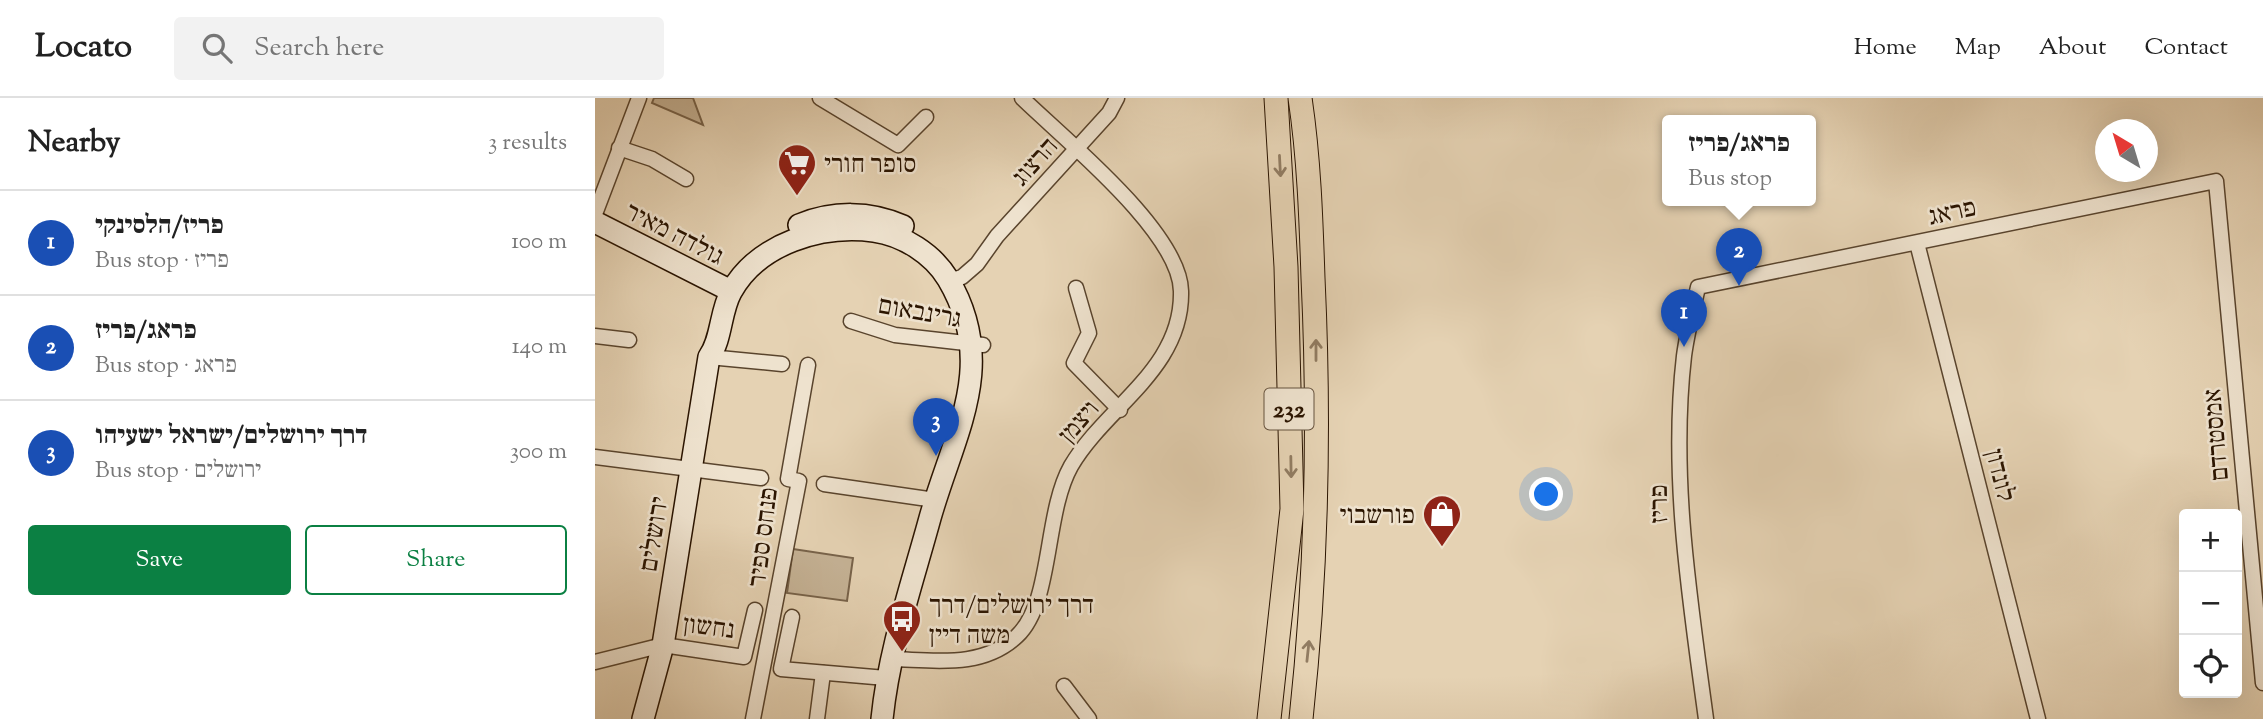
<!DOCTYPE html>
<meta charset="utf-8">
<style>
:root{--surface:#fff;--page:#f2f2f2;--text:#222;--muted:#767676;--line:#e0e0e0;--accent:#0b8043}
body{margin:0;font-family:"Sorts Mill Goudy","Frank Ruhl Libre",serif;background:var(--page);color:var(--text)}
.controls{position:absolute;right:21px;bottom:21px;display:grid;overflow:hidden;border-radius:7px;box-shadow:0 7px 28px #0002}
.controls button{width:63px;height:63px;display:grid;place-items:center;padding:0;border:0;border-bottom:2px solid var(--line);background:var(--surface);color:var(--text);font:35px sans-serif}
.compass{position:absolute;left:1500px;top:21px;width:63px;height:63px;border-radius:50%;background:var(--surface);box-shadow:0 7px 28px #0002;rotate:322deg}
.you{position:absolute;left:952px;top:397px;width:24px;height:24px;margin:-18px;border:5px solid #fff;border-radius:50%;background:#1a73e8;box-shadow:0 0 0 10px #1a73e833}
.badge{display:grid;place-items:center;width:46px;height:46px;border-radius:50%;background:var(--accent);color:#fff;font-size:23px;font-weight:700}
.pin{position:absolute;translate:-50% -58px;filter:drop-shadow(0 2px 4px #0008)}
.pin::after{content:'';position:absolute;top:37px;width:24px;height:21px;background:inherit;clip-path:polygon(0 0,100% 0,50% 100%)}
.popup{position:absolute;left:1067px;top:17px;width:154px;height:91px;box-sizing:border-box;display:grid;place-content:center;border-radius:7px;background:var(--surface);filter:drop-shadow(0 2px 5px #0005);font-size:23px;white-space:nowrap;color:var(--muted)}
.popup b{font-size:26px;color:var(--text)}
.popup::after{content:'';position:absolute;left:50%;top:100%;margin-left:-14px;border:14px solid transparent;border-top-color:var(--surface)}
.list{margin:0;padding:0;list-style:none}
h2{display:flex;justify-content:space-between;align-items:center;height:91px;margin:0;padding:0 28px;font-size:30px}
h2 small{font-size:23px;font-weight:400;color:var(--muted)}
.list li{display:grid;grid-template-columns:46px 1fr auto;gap:21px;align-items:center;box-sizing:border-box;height:105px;padding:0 28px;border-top:2px solid var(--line)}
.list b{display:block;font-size:26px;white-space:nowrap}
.list p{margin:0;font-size:23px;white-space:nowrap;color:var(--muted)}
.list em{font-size:23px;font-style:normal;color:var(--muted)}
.actions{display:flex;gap:14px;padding:21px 28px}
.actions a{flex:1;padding:16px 0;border:2px solid var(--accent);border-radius:7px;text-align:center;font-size:24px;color:var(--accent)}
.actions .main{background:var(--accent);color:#fff}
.icon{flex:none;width:38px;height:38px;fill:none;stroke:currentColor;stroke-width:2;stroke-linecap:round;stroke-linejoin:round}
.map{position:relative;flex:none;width:1668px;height:621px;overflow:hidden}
header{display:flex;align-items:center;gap:42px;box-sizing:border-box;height:98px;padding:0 35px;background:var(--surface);border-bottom:2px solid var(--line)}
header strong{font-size:33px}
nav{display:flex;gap:38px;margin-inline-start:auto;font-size:24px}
.search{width:490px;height:63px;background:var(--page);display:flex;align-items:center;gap:18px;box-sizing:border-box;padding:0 24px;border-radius:7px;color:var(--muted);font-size:26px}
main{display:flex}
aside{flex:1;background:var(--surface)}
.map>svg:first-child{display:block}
.green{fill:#c5b295;stroke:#78634a;stroke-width:2}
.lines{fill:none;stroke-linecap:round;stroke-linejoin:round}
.street-casing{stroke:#59442d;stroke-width:17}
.secondary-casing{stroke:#2a1400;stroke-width:24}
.primary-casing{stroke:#2a1400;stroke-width:25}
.street{stroke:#eee2ce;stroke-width:14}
.secondary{stroke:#eee2ce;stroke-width:21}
.primary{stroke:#e5d2b3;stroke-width:23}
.oneway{stroke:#917c62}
.labels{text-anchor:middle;stroke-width:5;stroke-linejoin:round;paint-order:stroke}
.shield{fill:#eee2ce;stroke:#65523e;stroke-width:2}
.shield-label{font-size:24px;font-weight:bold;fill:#2a1400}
.street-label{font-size:26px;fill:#2a1400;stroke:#eee2ce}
.poi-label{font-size:26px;fill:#2a1400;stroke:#eee2ce;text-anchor:start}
</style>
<header>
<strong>Locato</strong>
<div class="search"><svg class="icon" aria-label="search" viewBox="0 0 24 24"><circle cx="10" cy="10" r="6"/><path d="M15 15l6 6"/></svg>Search here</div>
<nav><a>Home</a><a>Map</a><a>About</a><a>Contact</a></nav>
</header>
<main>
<aside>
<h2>Nearby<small>3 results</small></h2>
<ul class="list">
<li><span class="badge" style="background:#1a4fb4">1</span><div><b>פריז/הלסינקי</b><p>Bus stop · פריז</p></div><em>100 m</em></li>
<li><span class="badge" style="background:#1a4fb4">2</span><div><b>פראג/פריז</b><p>Bus stop · פראג</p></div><em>140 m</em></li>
<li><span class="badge" style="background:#1a4fb4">3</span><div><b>דרך ירושלים/ישראל ישעיהו</b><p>Bus stop · ירושלים</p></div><em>300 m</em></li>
</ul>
<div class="actions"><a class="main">Save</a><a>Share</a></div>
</aside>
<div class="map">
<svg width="1668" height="621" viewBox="0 0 1668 621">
<rect width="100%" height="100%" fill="#e5d2b3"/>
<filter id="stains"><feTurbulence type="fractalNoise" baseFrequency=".00286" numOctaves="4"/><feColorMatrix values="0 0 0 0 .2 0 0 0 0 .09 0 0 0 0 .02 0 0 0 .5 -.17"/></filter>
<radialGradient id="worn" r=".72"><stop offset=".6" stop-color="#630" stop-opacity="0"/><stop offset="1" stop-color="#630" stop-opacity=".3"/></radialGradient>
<g class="green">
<path d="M59,0H98L108,27L57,5Z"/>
<path d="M198,451L258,460L252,503L192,495Z"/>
</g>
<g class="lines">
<defs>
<g id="street">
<path d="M225,0L303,47L331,19"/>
<path d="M24,50L57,61L91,81"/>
<path d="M0,116L44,0"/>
<path d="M1322,145L1443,621"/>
<path d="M354,183L367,179L382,166L402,138L514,15L522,0"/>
<path d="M481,190L494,235L479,265L525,312"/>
<path d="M256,223L300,237L388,247"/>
<path d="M0,238L34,242"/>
<path d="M114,259L187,266"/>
<path d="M0,359L166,380"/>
<path d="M229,386L340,402"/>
<path d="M197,519L186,571L291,580"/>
<path d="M296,561C339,562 387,571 422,538C458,504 449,416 476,368C511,308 588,271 586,193C585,134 469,41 427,0"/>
<path d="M0,564L68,547L149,559L160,512"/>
<path d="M469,588L494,621"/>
<path d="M158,621L204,383L193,381L213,267"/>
<path d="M222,621L228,575"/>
<path d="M1111,621C1095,502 1075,379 1089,258C1092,235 1098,212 1103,189L1621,83L1668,585"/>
</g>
<g id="secondary">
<path d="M0,124L136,193"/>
<path d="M204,127C238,113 275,113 308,128"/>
<path d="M48,621L68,547L114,259C127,241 125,214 136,194C163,145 227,126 279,133C308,137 338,156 353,181C404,267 359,335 335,420C317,486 294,552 287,621"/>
</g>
<g id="primary">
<path d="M705,0C714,60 716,120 718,180C725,329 722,473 706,621"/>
<path d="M674,621L697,411L691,169L681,0"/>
</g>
</defs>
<use href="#street" class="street-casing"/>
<use href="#secondary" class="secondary-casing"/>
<use href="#primary" class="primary-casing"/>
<use href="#street" class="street"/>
<use href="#secondary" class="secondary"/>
<use href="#primary" class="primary"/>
</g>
<defs><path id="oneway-shaft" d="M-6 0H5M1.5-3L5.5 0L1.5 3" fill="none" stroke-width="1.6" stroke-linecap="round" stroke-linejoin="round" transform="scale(1.75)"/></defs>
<g class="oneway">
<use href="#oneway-shaft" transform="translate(685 68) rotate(87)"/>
<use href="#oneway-shaft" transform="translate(721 252) rotate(-90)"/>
<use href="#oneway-shaft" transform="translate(696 369) rotate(89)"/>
<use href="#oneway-shaft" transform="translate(713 553) rotate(-84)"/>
</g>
<defs>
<symbol id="supermarket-pin" viewBox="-11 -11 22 30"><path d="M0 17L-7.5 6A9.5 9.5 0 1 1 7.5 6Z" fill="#8f2418" stroke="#eee2ce"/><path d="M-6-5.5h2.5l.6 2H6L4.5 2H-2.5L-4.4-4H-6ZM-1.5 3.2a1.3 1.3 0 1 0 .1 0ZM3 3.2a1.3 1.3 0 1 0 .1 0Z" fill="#fff"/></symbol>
<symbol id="shop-pin" viewBox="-11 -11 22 30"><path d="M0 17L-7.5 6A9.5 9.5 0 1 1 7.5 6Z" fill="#8f2418" stroke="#eee2ce"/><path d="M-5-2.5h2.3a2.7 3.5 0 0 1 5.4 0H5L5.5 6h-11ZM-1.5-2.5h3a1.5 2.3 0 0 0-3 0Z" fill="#fff"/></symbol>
<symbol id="bus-pin" viewBox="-11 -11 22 30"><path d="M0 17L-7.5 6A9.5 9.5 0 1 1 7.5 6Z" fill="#8f2418" stroke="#eee2ce"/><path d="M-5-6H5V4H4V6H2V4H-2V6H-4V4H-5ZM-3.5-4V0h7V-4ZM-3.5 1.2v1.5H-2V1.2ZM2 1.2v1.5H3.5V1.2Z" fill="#fff"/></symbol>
</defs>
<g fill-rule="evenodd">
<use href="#supermarket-pin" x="180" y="43" width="44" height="60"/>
<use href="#shop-pin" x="825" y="394" width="44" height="60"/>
<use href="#bus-pin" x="285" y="499" width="44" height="60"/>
</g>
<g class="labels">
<rect class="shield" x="669.5" y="290.5" width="49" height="41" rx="5"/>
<g class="shield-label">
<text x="694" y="319">232</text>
</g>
<g class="street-label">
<text transform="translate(439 63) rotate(-48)" y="9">הרצוג</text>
<text transform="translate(1357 113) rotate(-12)" y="9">פראג</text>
<text transform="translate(80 135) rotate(27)" y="9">גולדה מאיר</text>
<text transform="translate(325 213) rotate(10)" y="9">גרינבאום</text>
<text transform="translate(483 323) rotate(-49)" y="9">ויצמן</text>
<text transform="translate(1620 337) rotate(-95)" y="9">אמסטרדם</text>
<text transform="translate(1406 377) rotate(76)" y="9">לונדון</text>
<text transform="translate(1063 406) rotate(-91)" y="9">פריז</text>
<text transform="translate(58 436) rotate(-81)" y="9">ירושלים</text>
<text transform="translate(167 439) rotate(-83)" y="9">פנחס ספיר</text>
<text transform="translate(114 528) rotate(7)" y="9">נחשון</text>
</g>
<g class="poi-label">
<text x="229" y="74">סופר חורי</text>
<text x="820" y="425" text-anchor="end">פורשבוי</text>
<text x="334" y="515">דרך ירושלים/דרך<tspan x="334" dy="30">משה דיין</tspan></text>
</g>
</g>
<rect width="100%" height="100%" filter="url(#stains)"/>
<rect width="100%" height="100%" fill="url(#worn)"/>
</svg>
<div class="controls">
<button>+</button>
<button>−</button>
<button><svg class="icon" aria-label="locate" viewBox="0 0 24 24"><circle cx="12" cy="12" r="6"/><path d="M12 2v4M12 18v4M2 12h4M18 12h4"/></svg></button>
</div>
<svg class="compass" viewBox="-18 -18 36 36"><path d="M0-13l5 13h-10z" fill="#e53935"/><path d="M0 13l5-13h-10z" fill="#767676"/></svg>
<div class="you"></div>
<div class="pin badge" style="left:1089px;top:249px;background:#1a4fb4">1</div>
<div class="pin badge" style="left:1144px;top:188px;background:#1a4fb4">2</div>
<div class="popup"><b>פראג/פריז</b>Bus stop</div>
<div class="pin badge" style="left:341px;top:358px;background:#1a4fb4">3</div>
</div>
</main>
